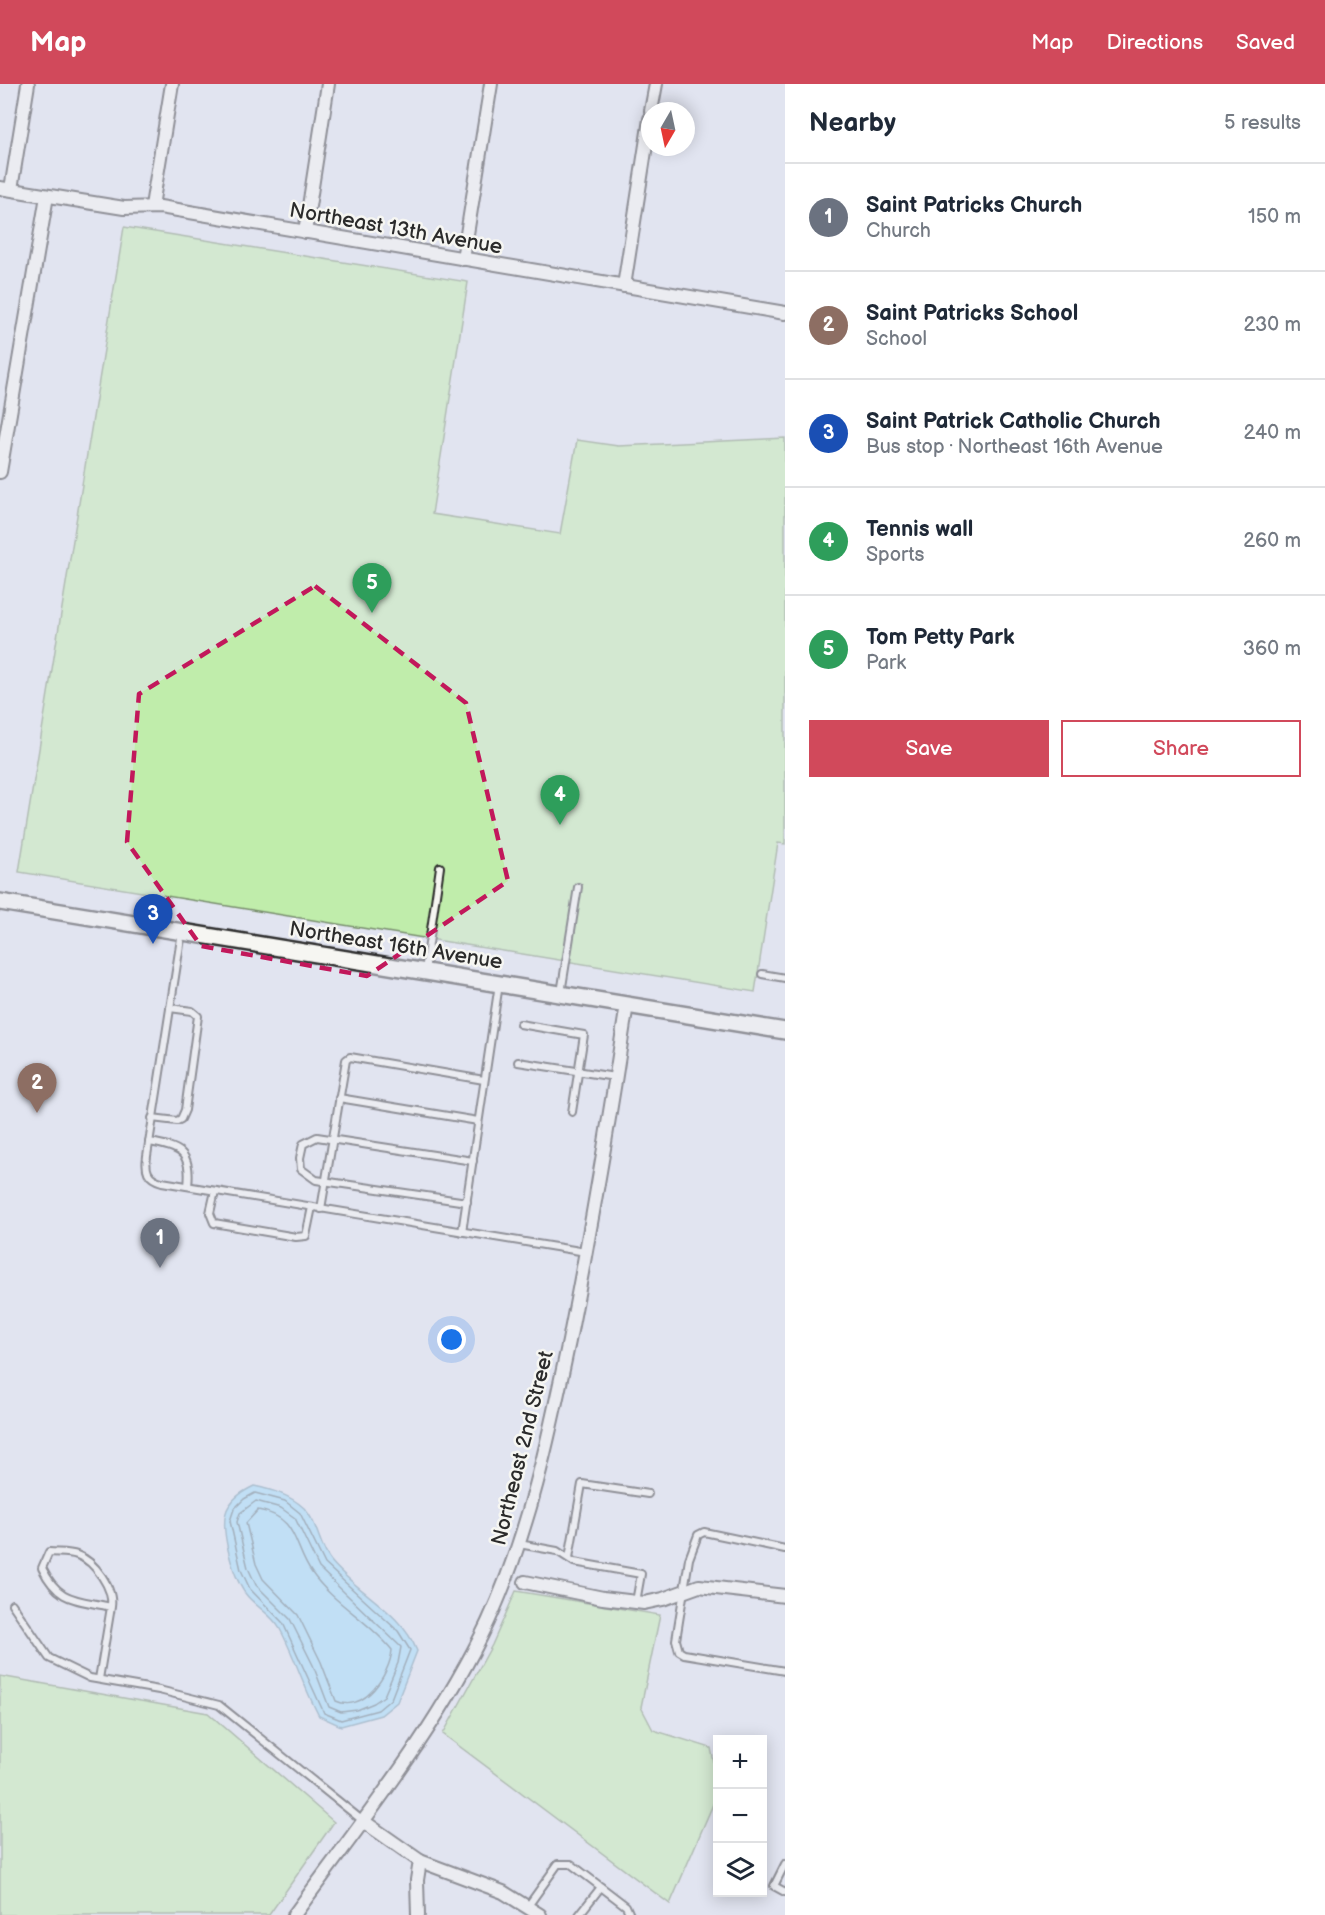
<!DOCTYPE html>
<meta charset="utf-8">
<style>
:root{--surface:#fff;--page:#f2f2f3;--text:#1f2937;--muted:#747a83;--line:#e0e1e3;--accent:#d1495b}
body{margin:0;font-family:"Balsamiq Sans",sans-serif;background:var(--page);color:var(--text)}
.controls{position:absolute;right:18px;bottom:18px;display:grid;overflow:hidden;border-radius:0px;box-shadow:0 3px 15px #0003}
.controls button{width:54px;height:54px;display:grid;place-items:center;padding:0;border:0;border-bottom:2px solid var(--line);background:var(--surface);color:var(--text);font:30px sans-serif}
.compass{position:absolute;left:641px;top:18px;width:54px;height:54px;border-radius:50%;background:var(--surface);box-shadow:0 3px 15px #0003;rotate:189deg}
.you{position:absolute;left:452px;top:1256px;width:21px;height:21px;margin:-15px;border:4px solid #fff;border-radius:50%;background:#1a73e8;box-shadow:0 0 0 9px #1a73e833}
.badge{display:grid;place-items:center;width:39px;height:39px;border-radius:50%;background:var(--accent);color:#fff;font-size:20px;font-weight:700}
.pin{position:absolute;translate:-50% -50px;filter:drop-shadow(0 2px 3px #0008)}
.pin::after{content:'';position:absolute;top:32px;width:21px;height:18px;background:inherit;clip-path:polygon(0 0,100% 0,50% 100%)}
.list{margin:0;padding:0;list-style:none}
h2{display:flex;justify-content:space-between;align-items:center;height:78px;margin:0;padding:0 24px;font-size:26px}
h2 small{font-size:20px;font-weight:400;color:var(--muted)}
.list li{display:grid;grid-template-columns:39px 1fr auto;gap:18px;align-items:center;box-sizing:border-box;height:108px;padding:0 24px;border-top:2px solid var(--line)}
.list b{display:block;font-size:22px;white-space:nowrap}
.list p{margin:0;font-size:20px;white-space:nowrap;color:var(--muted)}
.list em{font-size:20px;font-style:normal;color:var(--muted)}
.actions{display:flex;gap:12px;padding:18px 24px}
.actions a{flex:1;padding:14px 0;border:2px solid var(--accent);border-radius:0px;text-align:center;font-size:21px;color:var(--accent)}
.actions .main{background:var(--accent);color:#fff}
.icon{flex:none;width:33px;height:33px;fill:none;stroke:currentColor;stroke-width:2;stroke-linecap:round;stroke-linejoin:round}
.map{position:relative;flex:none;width:785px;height:1831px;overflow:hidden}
header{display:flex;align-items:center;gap:36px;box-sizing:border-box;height:84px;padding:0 30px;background:var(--accent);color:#fff}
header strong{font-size:28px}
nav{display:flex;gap:33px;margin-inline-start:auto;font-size:21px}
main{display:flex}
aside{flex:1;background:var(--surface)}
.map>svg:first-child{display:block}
.green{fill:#c0edab;stroke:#768c6b;stroke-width:1.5}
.water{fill:#99dafb;stroke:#6d94a8;stroke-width:1.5}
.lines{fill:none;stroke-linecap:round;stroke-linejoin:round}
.shore{stroke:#57717e;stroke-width:1.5}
.service-casing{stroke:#2b2b2b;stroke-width:10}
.minor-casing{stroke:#2b2b2b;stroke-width:16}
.tertiary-casing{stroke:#2b2b2b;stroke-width:20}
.service{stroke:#f6f6f2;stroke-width:6}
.minor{stroke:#f6f6f2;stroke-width:12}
.tertiary{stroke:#f6f6f2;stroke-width:15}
.marked{fill:none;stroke:#c2185b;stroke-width:4.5;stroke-dasharray:12 8;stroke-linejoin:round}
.labels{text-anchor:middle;stroke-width:5;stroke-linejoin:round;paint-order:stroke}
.street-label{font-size:21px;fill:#2b2b2b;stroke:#f6f6f2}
</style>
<header>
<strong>Map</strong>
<nav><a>Map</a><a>Directions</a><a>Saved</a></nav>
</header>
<main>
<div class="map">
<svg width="785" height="1831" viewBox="0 0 785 1831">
<rect width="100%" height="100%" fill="#e1e4f0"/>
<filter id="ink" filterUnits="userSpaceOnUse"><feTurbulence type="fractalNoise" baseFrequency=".0167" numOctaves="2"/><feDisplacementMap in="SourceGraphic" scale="12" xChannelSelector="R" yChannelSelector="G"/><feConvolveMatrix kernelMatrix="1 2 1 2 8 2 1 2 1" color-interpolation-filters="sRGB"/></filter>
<g filter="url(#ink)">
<g class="green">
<path d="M124,143L468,198L432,430L560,450L577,356L618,362L785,354V760L778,759L755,908L19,788Z"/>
<path d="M516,1507L660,1531L641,1623L653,1646L711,1664L717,1693V1711L670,1820L443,1650L492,1561Z"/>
<path d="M0,1592L208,1629L334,1738L269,1831H0Z"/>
</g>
<path class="water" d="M254,1402C273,1406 290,1411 304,1424C318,1439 319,1462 331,1477C357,1509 401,1527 417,1567L397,1618L381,1631L341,1642L319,1632C304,1604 295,1573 280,1545C272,1530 254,1522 245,1509C233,1492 217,1439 229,1422C235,1412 244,1407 254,1402Z"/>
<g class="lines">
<g class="shore">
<path d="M255,1409L285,1417L300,1429L325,1480L398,1547L410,1566L391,1615L378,1626L341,1636L324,1629L283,1539L250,1505L241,1486L230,1437L234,1425L244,1415Z"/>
<path d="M256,1417L281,1424L295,1434L319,1484L401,1563L398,1579L384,1612L374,1619L357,1626L341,1628L329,1623L313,1581L290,1535L256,1501L248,1484L237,1438L240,1429Z"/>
<path d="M258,1426C299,1433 293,1463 312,1489C333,1519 369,1537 392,1566C390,1590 364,1630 336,1617L321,1578L298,1531L263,1495L256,1480L246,1439Z"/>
</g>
<defs>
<g id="service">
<path d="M182,848L147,1072C145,1086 147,1094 162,1098L586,1168"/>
<path d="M425,887L440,783"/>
<path d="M762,890L785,894"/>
<path d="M561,909L578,803"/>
<path d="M520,940L584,951L572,1028"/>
<path d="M518,978L615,993"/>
<path d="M339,1014L478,1037"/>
<path d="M152,1034L177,1037L181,1035L185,1026L198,932L192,927L170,924"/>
<path d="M149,1058C180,1063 192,1068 188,1102"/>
<path d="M215,1107L210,1129L214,1139L296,1153L306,1152L312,1123"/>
<path d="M467,1118L316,1096L301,1085L300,1074L303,1060L317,1053L473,1077"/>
<path d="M321,1125L346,976L350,973L484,996"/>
<path d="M462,1148L499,900"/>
<path d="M519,1460L557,1467L574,1478L641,1490L636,1518"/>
<path d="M785,1465L704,1448L698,1451L689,1475L676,1556L679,1567L684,1570L785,1587"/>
<path d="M569,1474L582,1400L648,1410"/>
<path d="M12,1520L49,1574L90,1594L159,1606L219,1621L363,1737"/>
<path d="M99,1595L111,1523C114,1505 95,1477 77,1471C69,1468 58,1469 49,1468L42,1484C59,1519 76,1515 111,1523"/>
<path d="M785,1780L774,1802L785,1808"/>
<path d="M528,1822L558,1780H571L626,1822L630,1831"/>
<path d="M579,1831L601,1803"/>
</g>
<g id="minor">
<path d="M651,27L656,0"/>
<path d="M0,104L124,124L160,123L785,229"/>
<path d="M11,105L28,0"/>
<path d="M152,122L172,0"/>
<path d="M305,148L328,0"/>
<path d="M463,175L491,0"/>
<path d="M624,202L650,35"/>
<path d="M0,388L47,112"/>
<path d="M525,1498L603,1514L644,1519L663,1515L699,1502L785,1512"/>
<path d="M363,1737L420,1777L503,1808L540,1831"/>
<path d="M294,1831C363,1736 438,1644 488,1538C529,1449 549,1353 569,1257C591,1145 610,1033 627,920"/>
<path d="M418,1831L417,1796L420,1777"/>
</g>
<path id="tertiary" d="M0,818L785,947"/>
</defs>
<use href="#service" class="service-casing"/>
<use href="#minor" class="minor-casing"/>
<use href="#tertiary" class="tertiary-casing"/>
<use href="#service" class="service"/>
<use href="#minor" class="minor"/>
<use href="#tertiary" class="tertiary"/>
</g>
</g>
<path d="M0 0H785V1831H0ZM315,502L466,619L508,797L367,892L201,862L127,758L139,610Z" fill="#e1e4f0" fill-opacity=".55" fill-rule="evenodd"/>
<path class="marked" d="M315,502L466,619L508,797L367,892L201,862L127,758L139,610Z"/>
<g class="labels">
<g class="street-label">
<text transform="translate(396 144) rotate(10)" y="7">Northeast 13th Avenue</text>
<text transform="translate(396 861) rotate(9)" y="7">Northeast 16th Avenue</text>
<text transform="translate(522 1364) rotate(-76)" y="7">Northeast 2nd Street</text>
</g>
</g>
</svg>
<div class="controls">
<button>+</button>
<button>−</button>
<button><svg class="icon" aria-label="layers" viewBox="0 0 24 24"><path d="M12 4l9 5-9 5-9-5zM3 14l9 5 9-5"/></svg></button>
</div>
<svg class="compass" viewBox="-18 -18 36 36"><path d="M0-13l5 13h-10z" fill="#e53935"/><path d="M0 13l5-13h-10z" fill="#747a83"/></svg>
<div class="you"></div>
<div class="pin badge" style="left:160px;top:1184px;background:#6b7280">1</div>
<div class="pin badge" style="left:37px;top:1029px;background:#8d6e63">2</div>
<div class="pin badge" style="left:153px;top:860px;background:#1a4fb4">3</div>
<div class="pin badge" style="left:560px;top:741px;background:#2e9e5b">4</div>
<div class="pin badge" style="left:372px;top:529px;background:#2e9e5b">5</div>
</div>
<aside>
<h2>Nearby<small>5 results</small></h2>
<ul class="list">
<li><span class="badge" style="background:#6b7280">1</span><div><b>Saint Patricks Church</b><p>Church</p></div><em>150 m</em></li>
<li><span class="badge" style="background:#8d6e63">2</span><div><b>Saint Patricks School</b><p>School</p></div><em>230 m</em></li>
<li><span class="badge" style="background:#1a4fb4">3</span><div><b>Saint Patrick Catholic Church</b><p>Bus stop · Northeast 16th Avenue</p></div><em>240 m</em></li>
<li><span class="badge" style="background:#2e9e5b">4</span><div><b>Tennis wall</b><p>Sports</p></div><em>260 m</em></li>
<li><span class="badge" style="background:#2e9e5b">5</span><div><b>Tom Petty Park</b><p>Park</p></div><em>360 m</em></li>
</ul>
<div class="actions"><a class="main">Save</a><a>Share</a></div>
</aside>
</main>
